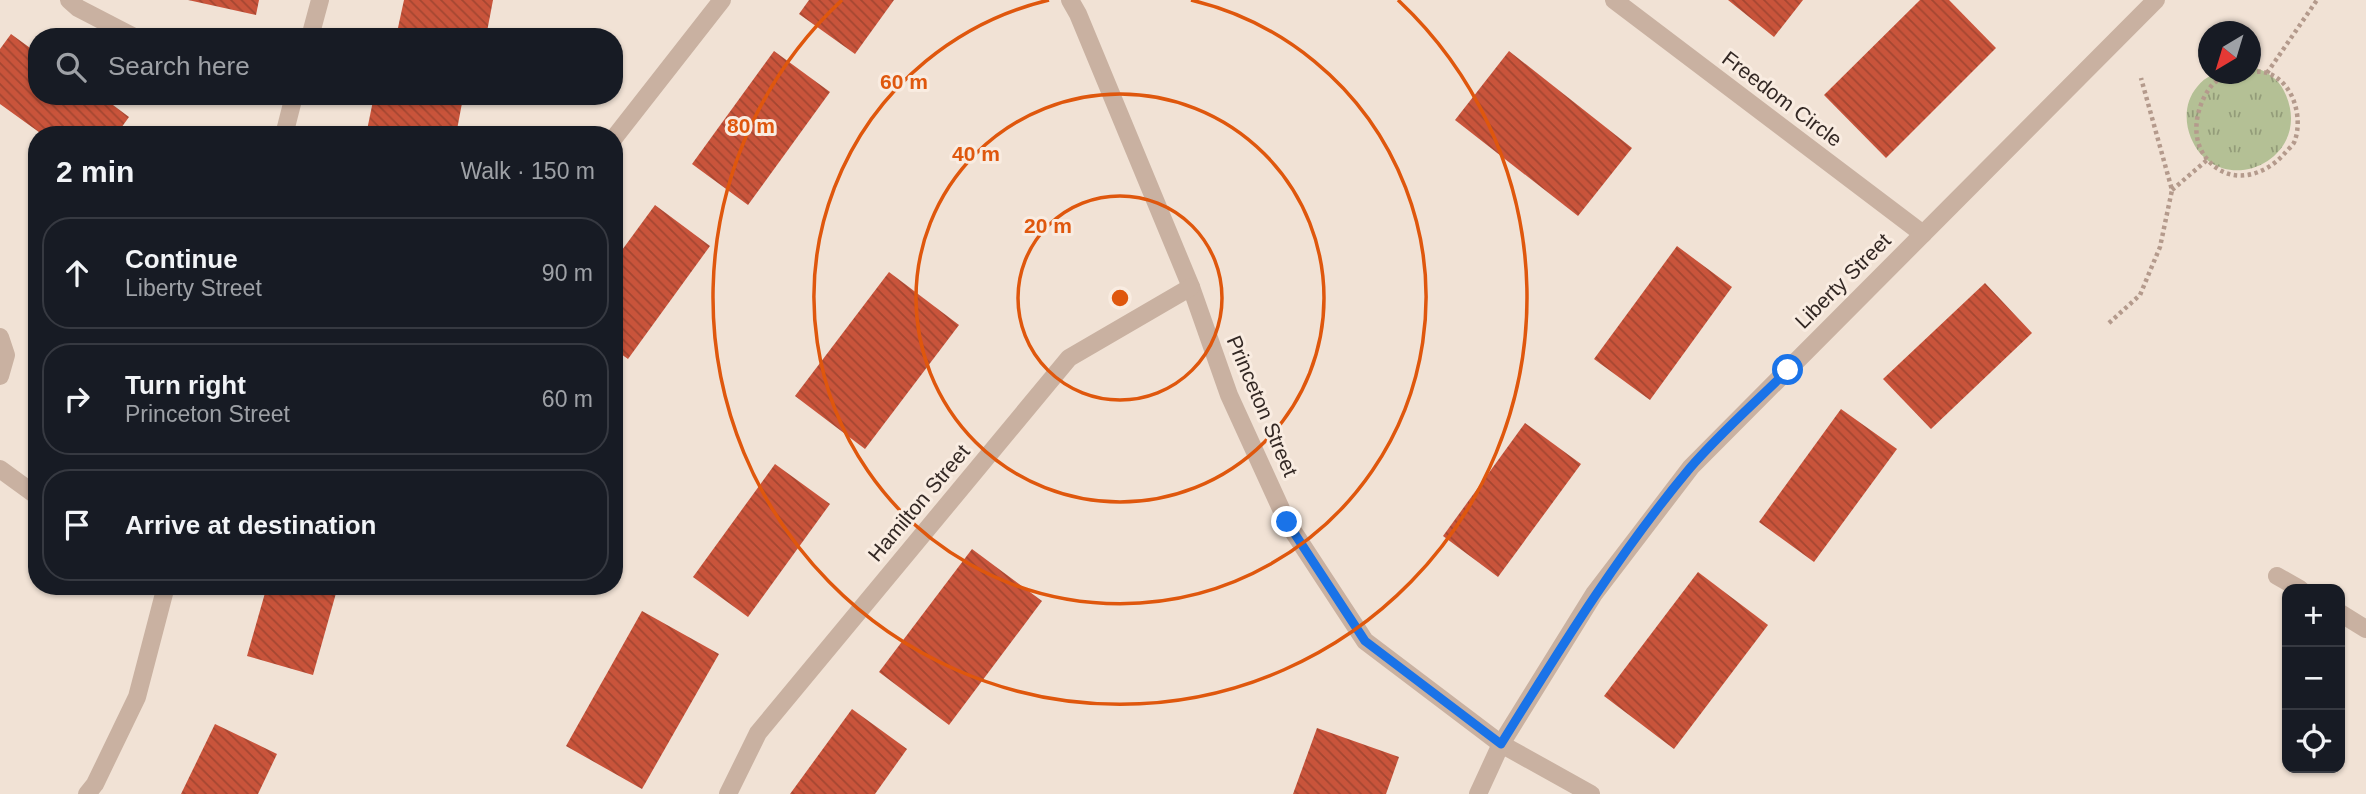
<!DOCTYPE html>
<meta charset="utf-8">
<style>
:root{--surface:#171b24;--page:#20242c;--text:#f1f3f6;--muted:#9ea1a6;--line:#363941}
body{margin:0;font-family:Helvetica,sans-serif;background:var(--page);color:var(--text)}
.controls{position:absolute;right:21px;bottom:21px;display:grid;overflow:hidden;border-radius:14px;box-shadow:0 2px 5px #0004}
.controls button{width:63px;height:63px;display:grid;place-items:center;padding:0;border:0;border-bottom:2px solid var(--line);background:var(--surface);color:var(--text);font:35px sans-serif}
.compass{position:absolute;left:2198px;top:21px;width:63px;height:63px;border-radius:50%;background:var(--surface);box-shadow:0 2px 5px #0004;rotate:218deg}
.stop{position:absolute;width:21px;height:21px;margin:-16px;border:5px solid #1a73e8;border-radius:50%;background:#fff}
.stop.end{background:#1a73e8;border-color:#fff;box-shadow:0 2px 7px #0008}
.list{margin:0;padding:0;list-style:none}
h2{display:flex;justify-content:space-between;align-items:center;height:91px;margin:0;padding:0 28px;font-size:30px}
h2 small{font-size:23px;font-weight:400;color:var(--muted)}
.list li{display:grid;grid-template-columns:46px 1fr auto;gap:21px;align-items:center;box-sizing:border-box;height:112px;margin:0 14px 14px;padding:0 14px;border:2px solid var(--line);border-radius:28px}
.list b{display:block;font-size:26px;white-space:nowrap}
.list p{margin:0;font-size:23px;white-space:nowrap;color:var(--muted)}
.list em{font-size:23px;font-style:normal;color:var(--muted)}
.icon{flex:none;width:38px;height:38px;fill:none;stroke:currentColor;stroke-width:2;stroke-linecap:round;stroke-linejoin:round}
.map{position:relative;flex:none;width:2366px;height:794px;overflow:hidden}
.search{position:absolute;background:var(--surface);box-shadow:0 2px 5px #0004;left:28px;top:28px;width:595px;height:77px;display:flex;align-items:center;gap:18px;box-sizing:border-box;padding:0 24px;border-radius:28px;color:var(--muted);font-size:26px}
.panel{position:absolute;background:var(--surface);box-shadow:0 2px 5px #0004;left:28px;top:126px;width:595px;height:469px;border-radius:28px}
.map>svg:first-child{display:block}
.grass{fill:url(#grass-tufts)}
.building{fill:url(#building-back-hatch)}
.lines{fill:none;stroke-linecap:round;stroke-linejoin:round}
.path{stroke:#b49a8c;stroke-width:4.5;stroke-dasharray:3.5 3.5;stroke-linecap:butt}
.street{stroke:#c9b1a1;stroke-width:18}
.route{stroke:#1a73e8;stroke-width:9}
.ring{fill:none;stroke:#df570d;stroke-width:3.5}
.labels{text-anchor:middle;stroke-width:6;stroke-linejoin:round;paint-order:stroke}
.street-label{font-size:21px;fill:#332824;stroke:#f9ece1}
.centre{fill:#df570d;stroke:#f9ece1;stroke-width:3.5}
.ring-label{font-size:21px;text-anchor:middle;font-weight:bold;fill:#df570d;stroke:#f9ece1;stroke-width:6;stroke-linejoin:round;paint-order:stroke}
</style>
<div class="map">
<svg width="2366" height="794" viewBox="0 0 2366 794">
<defs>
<pattern id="grass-tufts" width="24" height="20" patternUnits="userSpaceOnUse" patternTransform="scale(1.75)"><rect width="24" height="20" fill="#b4c095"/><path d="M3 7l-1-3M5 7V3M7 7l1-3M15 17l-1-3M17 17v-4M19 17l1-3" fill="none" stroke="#939c79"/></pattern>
<pattern id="building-back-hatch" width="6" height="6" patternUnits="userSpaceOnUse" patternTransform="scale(1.75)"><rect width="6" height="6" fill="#c9543b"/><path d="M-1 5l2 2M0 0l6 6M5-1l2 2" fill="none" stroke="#a44631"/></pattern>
</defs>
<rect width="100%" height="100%" fill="#f1e2d5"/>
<path class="grass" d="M2251,67C2264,69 2278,78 2284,91C2318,159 2219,204 2191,138C2184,121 2185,101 2197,87C2212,68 2228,74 2250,74Z"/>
<g class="building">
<path d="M188,0H259L256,15Z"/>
<path d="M404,0H493L486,37H396Z"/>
<path d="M809,0H894L855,54L799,14Z"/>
<path d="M1728,0H1803L1774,37Z"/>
<path d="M1920,0H1949L1996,48L1886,158L1824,95Z"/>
<path d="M11,34L37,53V96H101L129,117L116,135H43L0,104V49Z"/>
<path d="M774,51L830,92L748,205L692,164Z"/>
<path d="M1509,51L1632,148L1578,216L1455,120Z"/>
<path d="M374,96H429L462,103L456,135H366Z"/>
<path d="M655,205L710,246L628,359L614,349V261Z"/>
<path d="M1677,246L1732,287L1650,400L1594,359Z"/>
<path d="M889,272L959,325L865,449L795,396Z"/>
<path d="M1985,283L2032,333L1931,429L1883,379Z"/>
<path d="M1841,409L1897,449L1814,562L1759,522Z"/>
<path d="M1525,423L1581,464L1498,577L1443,536Z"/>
<path d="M775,464L830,504L748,617L693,577Z"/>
<path d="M972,549L1042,601L949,725L879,672Z"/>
<path d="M1698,572L1768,625L1674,749L1604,696Z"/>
<path d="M267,586H338L313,675L247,656Z"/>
<path d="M642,611L719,654L642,789L566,746Z"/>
<path d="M852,709L907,749L875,794H790Z"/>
<path d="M215,724L277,754L258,794H181Z"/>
<path d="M1317,728L1399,757L1386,794H1293Z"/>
</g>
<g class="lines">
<g class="path">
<path d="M2267,73L2317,0"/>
<path d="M2230,74C2225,77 2216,80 2212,85C2196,105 2189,138 2207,159C2229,186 2264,177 2285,153C2288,149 2294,145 2295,140C2303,117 2293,81 2267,73C2262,71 2255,72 2250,72"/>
<path d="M2172,190L2207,160"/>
<path d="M2109,323L2140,295L2160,247L2172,190L2141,78"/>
</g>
<g class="street">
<path d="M69,0L78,8L134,37"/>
<path d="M1070,0L1078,14L1191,287L1229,395L1287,522L1365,641L1501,744L1591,794"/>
<path d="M1614,0L1923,234"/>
<path d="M310,37L320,0"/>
<path d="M284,135L294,96"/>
<path d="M614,138L722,0"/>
<path d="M0,337L6,355L0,376"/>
<path d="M0,469L37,496"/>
<path d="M2277,576L2300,589"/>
<path d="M2340,613L2366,629"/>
<path d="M87,794L95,784L137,697L166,586"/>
<path d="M728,794L758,733L1069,358L1191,287"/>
<path d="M1478,794L1501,744L1594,594L1691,467L2156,0"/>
</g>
</g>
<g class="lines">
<path class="route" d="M1287,522L1365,641L1501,744C1560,649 1618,554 1690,468C1720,433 1756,402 1788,370"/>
</g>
<g class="ring">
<circle cx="1120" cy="298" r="102"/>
<circle cx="1120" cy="298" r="204"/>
<path d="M1191 0A306 306 0 1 1 1049 0"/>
<path d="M1398 0A407 407 0 1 1 842 0"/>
</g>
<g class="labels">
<g class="street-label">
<text transform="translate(1782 99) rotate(37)" y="7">Freedom Circle</text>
<text transform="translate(1843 281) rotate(-45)" y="7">Liberty Street</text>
<text transform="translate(1262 406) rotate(67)" y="7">Princeton Street</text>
<text transform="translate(919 503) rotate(-50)" y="7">Hamilton Street</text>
</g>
</g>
<circle cx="1120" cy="298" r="10" class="centre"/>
<g class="ring-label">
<text x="904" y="89">60 m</text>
<text x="751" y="133">80 m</text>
<text x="976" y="161">40 m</text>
<text x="1048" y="233">20 m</text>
</g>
</svg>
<div class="controls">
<button>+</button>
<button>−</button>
<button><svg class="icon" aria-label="locate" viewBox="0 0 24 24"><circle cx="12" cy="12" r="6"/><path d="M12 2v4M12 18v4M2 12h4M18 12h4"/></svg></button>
</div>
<svg class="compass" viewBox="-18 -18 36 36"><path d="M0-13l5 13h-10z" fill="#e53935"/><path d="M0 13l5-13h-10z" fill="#9ea1a6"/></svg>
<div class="stop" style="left:1788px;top:370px"></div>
<div class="stop end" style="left:1287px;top:522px"></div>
<div class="search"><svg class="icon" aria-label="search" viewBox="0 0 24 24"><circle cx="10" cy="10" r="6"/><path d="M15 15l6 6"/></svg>Search here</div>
<section class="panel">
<h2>2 min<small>Walk · 150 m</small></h2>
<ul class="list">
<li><svg class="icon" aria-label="ahead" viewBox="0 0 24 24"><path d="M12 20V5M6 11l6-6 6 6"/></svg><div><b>Continue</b><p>Liberty Street</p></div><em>90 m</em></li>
<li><svg class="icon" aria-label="right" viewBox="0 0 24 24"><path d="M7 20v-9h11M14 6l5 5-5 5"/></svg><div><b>Turn right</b><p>Princeton Street</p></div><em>60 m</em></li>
<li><svg class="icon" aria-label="arrive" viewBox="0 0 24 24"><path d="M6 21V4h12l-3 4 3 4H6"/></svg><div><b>Arrive at destination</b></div></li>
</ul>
</section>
</div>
